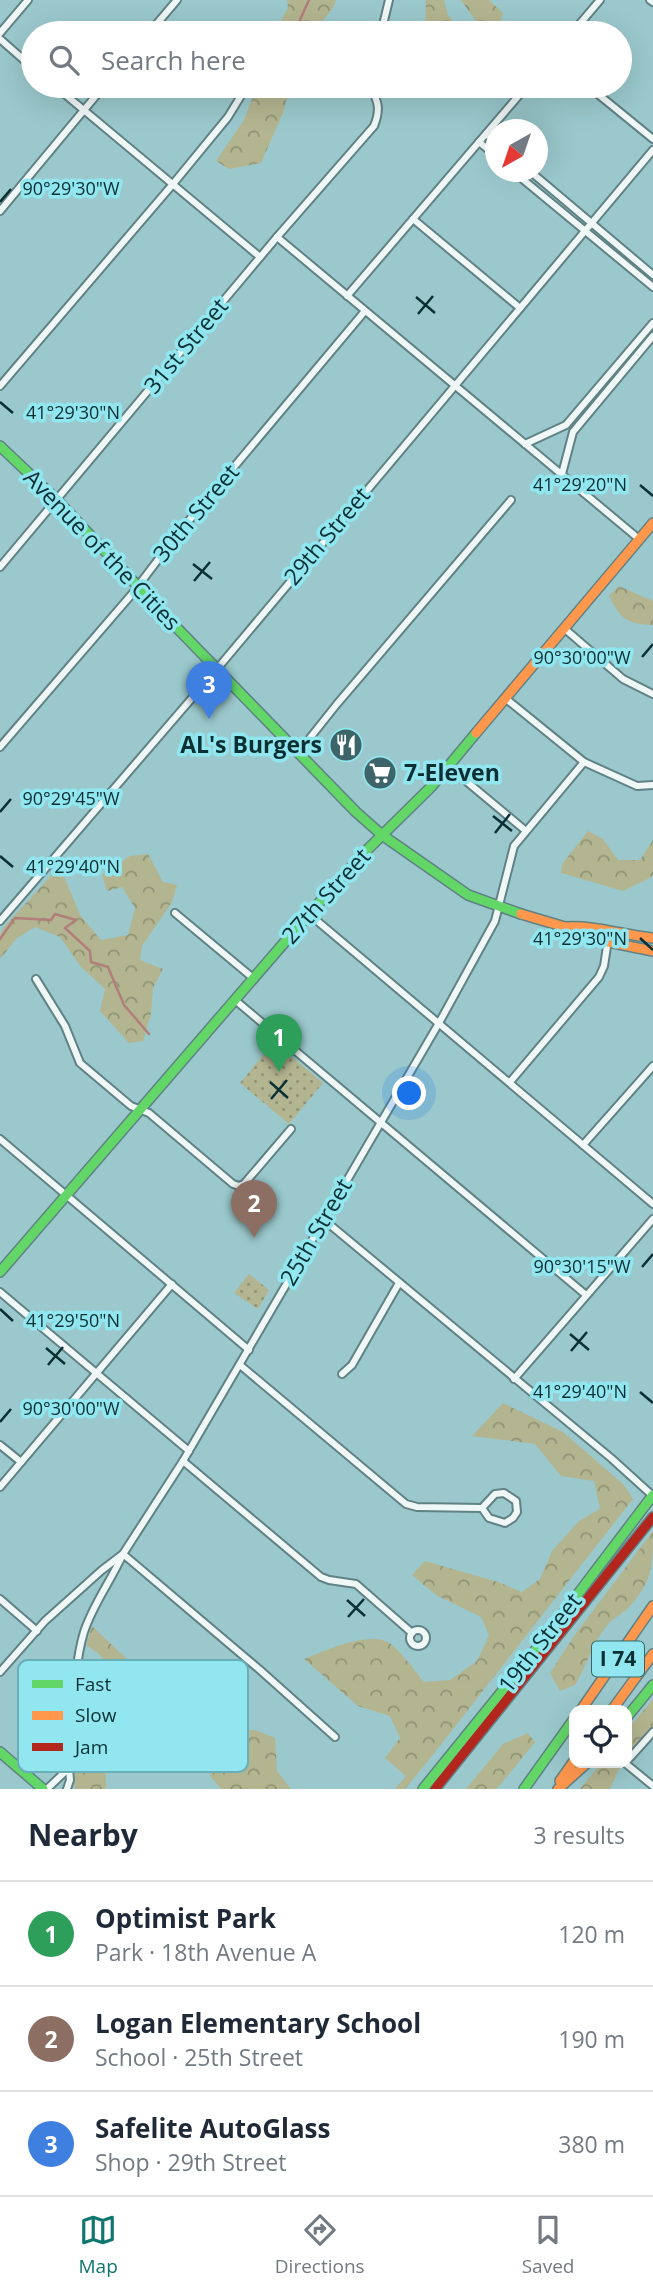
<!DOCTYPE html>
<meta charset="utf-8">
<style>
:root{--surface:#fff;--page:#f2f2f3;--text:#1f2937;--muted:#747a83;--line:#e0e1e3;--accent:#0f766e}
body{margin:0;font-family:"Open Sans",sans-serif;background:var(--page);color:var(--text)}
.controls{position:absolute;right:21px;bottom:21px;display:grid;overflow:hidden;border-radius:14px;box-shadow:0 7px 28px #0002}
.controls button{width:63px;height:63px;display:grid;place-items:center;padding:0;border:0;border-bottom:2px solid var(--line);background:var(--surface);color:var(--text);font:35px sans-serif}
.compass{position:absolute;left:485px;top:119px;width:63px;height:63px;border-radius:50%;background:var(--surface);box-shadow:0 7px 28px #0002;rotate:220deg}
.you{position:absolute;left:410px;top:1094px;width:24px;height:24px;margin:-18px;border:5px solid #fff;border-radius:50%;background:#1a73e8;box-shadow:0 0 0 10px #1a73e833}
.badge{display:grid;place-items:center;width:46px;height:46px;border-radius:50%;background:var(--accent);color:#fff;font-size:23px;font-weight:700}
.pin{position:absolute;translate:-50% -58px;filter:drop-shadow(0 2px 4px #0008)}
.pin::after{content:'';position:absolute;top:37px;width:24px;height:21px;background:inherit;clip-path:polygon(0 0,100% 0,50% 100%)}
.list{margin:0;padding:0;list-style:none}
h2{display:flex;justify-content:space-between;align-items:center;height:91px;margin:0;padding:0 28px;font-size:30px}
h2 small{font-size:23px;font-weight:400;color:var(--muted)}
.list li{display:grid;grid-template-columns:46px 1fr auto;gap:21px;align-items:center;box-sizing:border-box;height:105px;padding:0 28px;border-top:2px solid var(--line)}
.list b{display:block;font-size:26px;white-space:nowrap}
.list p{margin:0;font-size:23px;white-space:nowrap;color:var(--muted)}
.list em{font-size:23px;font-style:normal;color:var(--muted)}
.icon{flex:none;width:38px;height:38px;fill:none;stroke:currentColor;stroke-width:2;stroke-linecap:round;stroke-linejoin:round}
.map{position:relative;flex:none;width:653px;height:1789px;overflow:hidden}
.search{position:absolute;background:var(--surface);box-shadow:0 7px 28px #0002;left:21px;right:21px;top:21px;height:77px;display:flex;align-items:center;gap:18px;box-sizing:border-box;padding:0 24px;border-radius:38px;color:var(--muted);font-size:26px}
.sheet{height:406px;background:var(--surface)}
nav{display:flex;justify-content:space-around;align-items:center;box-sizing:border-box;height:98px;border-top:2px solid var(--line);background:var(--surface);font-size:19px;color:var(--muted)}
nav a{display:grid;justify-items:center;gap:4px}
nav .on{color:var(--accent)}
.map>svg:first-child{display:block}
.grass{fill:url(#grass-dots)}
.forest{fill:url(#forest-crowns)}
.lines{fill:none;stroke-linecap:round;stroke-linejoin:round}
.stream{stroke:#b27e7c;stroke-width:2.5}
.street-casing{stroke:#608284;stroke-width:10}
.fast-casing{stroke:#608284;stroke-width:12}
.slow-casing{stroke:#608284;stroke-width:12}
.jam-casing{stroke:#608284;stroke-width:12}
.street{stroke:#f0f7f7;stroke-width:6}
.fast{stroke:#63d668;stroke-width:9}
.slow{stroke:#ff974d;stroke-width:9}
.jam{stroke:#b3261e;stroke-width:9}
.ticks{fill:none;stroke:#0b3034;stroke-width:2.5}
.labels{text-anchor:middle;stroke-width:7;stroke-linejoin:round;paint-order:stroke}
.shield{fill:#91e6ef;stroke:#33676c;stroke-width:2}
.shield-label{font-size:21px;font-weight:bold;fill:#0b3034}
.street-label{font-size:23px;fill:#0b3034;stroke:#91e6ef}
.poi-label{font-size:23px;font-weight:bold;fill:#0b3034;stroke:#91e6ef;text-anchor:end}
.key{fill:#91e6ef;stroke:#69afb7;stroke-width:2}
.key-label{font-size:19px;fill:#0b3034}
.ticks-label{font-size:18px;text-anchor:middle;fill:#0b3034;stroke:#91e6ef;stroke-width:7;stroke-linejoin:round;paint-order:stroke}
</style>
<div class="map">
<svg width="653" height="1789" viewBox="0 0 653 1789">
<defs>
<pattern id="grass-dots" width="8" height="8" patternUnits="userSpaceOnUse" patternTransform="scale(1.75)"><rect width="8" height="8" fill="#b3b590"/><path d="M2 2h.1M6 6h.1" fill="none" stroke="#909476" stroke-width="1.8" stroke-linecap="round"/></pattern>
<pattern id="forest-crowns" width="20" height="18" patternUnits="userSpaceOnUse" patternTransform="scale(1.75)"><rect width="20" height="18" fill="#b3b590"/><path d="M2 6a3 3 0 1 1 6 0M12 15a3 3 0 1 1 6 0" fill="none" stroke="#909476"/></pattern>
</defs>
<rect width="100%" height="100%" fill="#9ac8cc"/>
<g class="grass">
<path d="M274,1042L323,1083L289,1124L240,1083Z"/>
<path d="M249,1274L269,1290L258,1309L234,1293Z"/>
</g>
<g class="forest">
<path d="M287,0H336L333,8L313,33H274L288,8Z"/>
<path d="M426,0H444L448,15L462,33H428L425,26Z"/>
<path d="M461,0H489L503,13L497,32L484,33Z"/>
<path d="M257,86H290L283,113L261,163L229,169L216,161L244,120Z"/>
<path d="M619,586L653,601V625C627,624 620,619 609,596Z"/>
<path d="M588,831L603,839L618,860H640L653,840V875L648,879L623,891L561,873L562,864Z"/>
<path d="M148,854L163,882L177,885L172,902L142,946L140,960L163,969L153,988L151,1014L143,1041L129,1043L100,1011L105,989L81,967L60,937L35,927L17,938L0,959V935L3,928L60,866L80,915L101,940L128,935L135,908L122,887L107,891L102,875L130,856Z"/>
<path d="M503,1403L563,1432L624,1485L633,1499L428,1761L405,1789H395L406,1776L385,1758L400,1738L390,1716L358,1706L304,1659C324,1651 373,1628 392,1645C404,1655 414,1670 424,1682L450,1680L477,1661L489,1635L481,1617L436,1595L412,1575L425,1561L498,1582L522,1592L540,1579L552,1551L579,1521L600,1509L594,1481L561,1476L535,1444L472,1436Z"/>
<path d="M653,1531C653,1564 653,1581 630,1606C624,1613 615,1617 609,1623C593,1641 587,1665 575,1685L560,1691L550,1673L574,1636Z"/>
<path d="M92,1626L128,1660L138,1690L133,1695L99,1654L86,1645Z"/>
<path d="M85,1665L97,1674L105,1733L106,1789H75L74,1785Z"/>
<path d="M653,1699V1726L627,1757V1730Z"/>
<path d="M255,1730L275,1738L277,1771L291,1789H221L210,1776L219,1731Z"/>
<path d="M528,1733L535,1742L501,1784L496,1789H466L503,1744Z"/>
<path d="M601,1763H622L611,1787L609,1789H580Z"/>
</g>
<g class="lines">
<g class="stream">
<path d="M294,33L309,0"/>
<path d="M0,939L15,918L51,920L55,914L76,920L65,928L90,951L91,962L108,967L124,1005L149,1034"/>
</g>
<defs>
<g id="street">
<path d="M650,0L653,2"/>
<path d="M0,33L28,0"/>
<path d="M149,33L177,0"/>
<path d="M381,33L389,0"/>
<path d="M572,33L600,0"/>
<path d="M0,39L33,68"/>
<path d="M55,86L260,257"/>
<path d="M588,86L653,139"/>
<path d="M486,134L496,142"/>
<path d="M479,142L496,156"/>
<path d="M514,172L653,287"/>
<path d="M531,172L653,275"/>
<path d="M0,211L104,86"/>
<path d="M413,219L520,308"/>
<path d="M277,237L639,539"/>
<path d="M347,296L527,86"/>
<path d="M0,386L173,184L228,117L247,86"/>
<path d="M525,444L566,425L653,323"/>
<path d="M562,474L573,432L653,336"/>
<path d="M0,567L277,237L374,126C381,109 378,101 370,86"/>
<path d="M565,629L623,679L653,694"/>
<path d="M505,698L584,762L637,786L653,785"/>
<path d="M0,747L132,594L176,536L365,311"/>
<path d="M298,753L337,704L511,500"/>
<path d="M448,766L526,831"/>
<path d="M175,913L253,978"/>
<path d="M309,914L653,1204"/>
<path d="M0,921L217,669L653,150"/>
<path d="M36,979L65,1026L80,1063L131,1106L149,1113L233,1184L239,1186L244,1184L291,1129"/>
<path d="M235,1000L586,1295"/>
<path d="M510,1082L599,977L604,966L608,940"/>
<path d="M0,1139L249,1350"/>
<path d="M583,1145L653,1066"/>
<path d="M323,1219L611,1458L653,1496"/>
<path d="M0,1292L189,1451"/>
<path d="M240,1365L406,1504L417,1507L482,1508"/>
<path d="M342,1374L352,1365L399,1283"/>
<path d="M514,1379L653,1219"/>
<path d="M0,1445L21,1462"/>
<path d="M183,1461L321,1577L329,1580L356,1584L412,1633"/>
<path d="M0,1487L172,1284"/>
<path d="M504,1493L516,1501L517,1512L513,1518L505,1523L489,1518L482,1508L495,1494Z"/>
<path d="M0,1599L37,1631"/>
<circle cx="418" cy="1638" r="8"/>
<path d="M0,1672L45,1621L102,1570L123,1554L183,1461L439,1023L495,921L514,846L584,762"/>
<path d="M627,1761L653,1732"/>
<path d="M625,1763L653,1786"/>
<path d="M47,1789L69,1768"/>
<path d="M67,1789L70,1780L69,1768C74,1726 72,1671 84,1632C93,1604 111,1581 123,1554L260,1670L335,1737"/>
</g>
<g id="fast">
<path d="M0,446L57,500L177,628L356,812L382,835L468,895L521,914"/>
<path d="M0,1272L309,914L367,850L432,786L476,733"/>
<path d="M627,1717L653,1685"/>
<path d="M0,1752L43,1789"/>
<path d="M423,1789L534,1652L653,1495"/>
<path d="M524,1789L574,1719"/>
</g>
<g id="slow">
<path d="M476,733L653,523"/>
<path d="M521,914L565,927L584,937L653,951"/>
<path d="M565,927C594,925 624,935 653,938"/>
<path d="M581,1710L653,1606"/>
<path d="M612,1710L653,1654"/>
<path d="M560,1781L574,1761"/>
<path d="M558,1789L587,1763"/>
</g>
<path id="jam" d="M435,1789L653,1517"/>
</defs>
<use href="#street" class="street-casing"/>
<use href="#fast" class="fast-casing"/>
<use href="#slow" class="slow-casing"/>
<use href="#jam" class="jam-casing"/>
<use href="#street" class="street"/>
<use href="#fast" class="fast"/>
<use href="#slow" class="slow"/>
<use href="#jam" class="jam"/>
</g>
<path class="ticks" d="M0,202L11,189M416,297L435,313M418,314L433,296M0,402L13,413M640,485L653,496M193,564L212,579M194,581L210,562M642,657L653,644M0,812L11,799M493,816L512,831M495,833L510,814M0,856L13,867M640,938L653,950M270,1082L288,1098M271,1099L287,1080M642,1267L653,1254M0,1309L13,1321M570,1334L589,1350M46,1348L65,1364M571,1351L587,1332M48,1365L63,1347M640,1392L653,1403M0,1422L11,1409M347,1600L365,1616M348,1617L364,1599"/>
<defs>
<symbol id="restaurant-disc" viewBox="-11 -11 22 22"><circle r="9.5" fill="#3d6569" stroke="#91e6ef"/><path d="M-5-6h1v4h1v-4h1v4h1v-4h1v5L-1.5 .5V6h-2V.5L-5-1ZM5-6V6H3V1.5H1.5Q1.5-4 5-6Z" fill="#fff"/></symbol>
<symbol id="supermarket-disc" viewBox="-11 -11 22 22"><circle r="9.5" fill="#3d6569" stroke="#91e6ef"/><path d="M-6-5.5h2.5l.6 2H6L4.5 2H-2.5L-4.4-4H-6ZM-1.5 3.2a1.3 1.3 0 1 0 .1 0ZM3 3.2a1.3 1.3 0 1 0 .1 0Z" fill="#fff"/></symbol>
</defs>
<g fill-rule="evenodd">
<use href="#restaurant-disc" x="327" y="726" width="38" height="38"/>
<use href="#supermarket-disc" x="361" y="754" width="38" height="38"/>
</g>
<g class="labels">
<rect class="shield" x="592" y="1641.5" width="52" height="35" rx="5"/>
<g class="shield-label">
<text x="618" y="1666">I 74</text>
</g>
<g class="street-label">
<text transform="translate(186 346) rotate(-50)" y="8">31st Street</text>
<text transform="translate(196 513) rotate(-50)" y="8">30th Street</text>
<text transform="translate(327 536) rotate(-50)" y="8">29th Street</text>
<text transform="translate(102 550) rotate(46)" y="8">Avenue of the Cities</text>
<text transform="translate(326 896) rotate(-48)" y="8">27th Street</text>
<text transform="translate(316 1232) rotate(-60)" y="8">25th Street</text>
<text transform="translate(540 1643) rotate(-52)" y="8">19th Street</text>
</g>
<g class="poi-label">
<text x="322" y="753">AL's Burgers</text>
<text x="404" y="781" text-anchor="start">7-Eleven</text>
</g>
</g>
<rect x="18" y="1660" width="230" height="112" rx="10" class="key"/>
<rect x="32" y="1680" width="31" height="8" fill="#63d668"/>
<rect x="32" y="1711" width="31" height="9" fill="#ff974d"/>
<rect x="32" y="1743" width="31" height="8" fill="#b3261e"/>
<g class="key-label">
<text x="75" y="1691">Fast</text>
<text x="75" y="1722">Slow</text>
<text x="75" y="1754">Jam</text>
</g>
<g class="ticks-label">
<text x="71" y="195">90°29'30"W</text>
<text x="73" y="419">41°29'30"N</text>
<text x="580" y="491">41°29'20"N</text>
<text x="582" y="664">90°30'00"W</text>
<text x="71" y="805">90°29'45"W</text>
<text x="73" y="873">41°29'40"N</text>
<text x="580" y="945">41°29'30"N</text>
<text x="582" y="1273">90°30'15"W</text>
<text x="73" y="1327">41°29'50"N</text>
<text x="580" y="1398">41°29'40"N</text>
<text x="71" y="1415">90°30'00"W</text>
</g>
</svg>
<div class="controls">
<button><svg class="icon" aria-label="locate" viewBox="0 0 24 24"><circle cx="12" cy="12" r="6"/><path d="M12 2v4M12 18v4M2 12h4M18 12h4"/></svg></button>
</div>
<svg class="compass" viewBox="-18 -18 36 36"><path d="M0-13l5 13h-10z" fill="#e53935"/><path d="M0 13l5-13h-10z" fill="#747a83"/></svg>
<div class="you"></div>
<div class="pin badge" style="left:279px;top:1072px;background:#2e9e5b">1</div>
<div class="pin badge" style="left:254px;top:1238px;background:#8d6e63">2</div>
<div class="pin badge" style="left:209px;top:719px;background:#3f7fe0">3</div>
<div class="search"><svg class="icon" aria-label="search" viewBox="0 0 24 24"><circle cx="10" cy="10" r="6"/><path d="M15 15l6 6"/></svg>Search here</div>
</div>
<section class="sheet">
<h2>Nearby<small>3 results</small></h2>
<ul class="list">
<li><span class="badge" style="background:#2e9e5b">1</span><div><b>Optimist Park</b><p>Park · 18th Avenue A</p></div><em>120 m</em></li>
<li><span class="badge" style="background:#8d6e63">2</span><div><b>Logan Elementary School</b><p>School · 25th Street</p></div><em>190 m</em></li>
<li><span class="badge" style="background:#3f7fe0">3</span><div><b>Safelite AutoGlass</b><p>Shop · 29th Street</p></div><em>380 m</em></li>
</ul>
</section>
<nav>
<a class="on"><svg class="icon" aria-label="map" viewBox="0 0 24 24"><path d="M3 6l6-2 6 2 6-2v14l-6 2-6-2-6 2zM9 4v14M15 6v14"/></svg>Map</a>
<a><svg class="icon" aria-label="directions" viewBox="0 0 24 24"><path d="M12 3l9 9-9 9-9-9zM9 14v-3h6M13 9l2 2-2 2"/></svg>Directions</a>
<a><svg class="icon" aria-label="saved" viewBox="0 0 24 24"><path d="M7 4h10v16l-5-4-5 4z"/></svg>Saved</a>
</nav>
